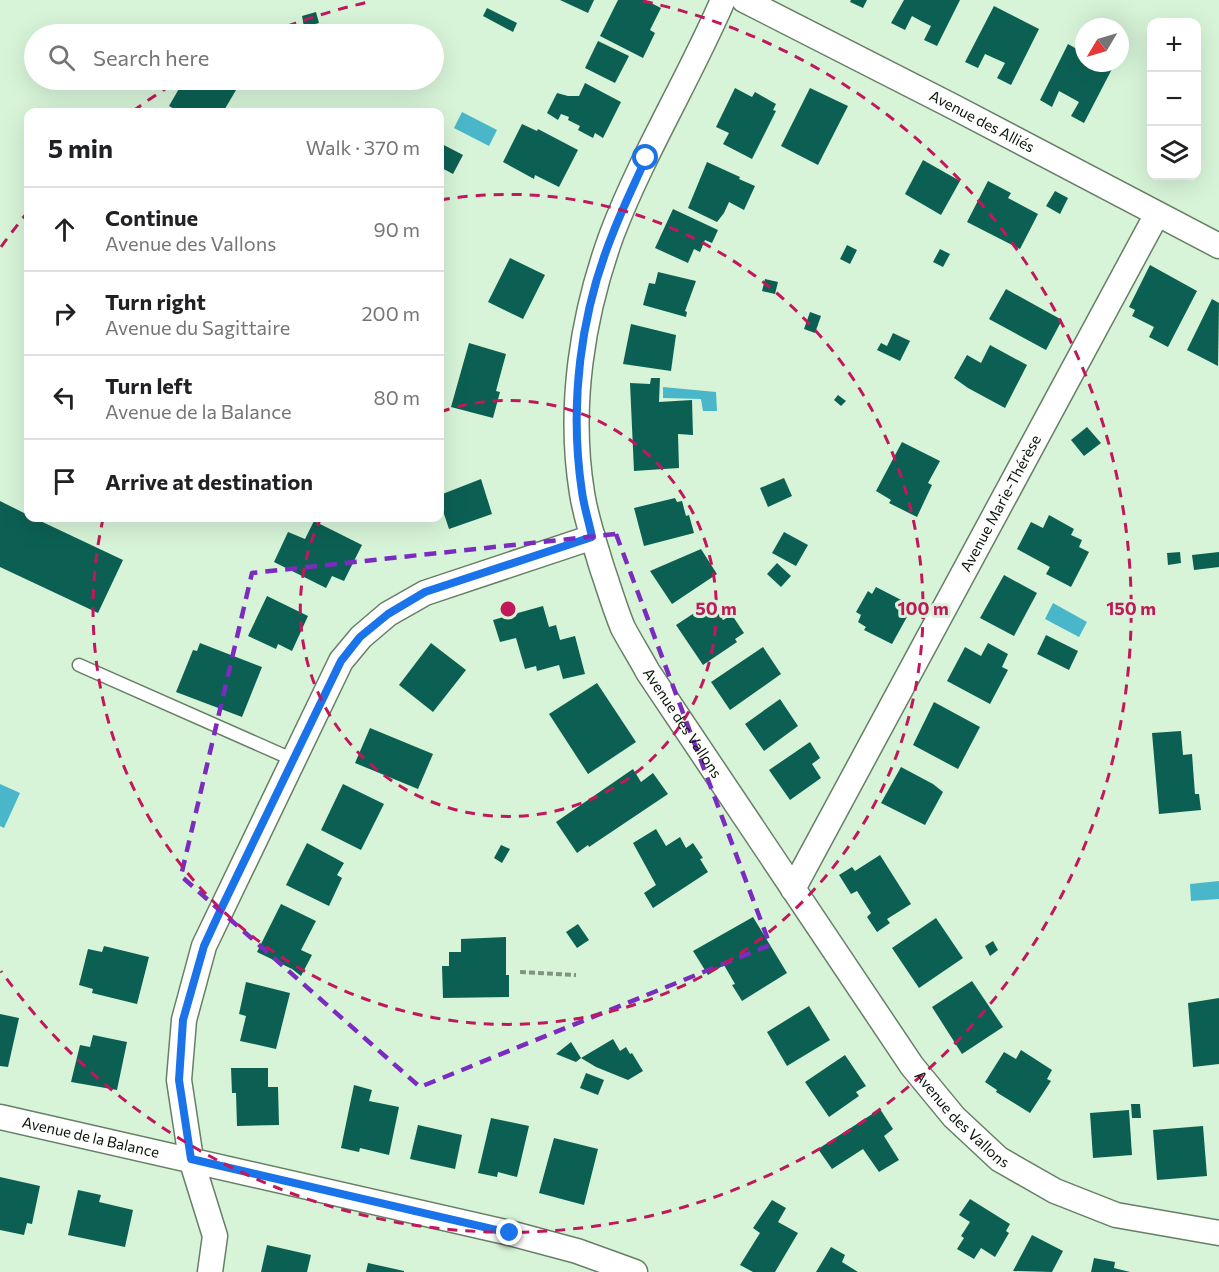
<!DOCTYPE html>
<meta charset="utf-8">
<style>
:root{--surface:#fff;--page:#f2f2f2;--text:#202124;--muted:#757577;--line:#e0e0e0}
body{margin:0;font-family:Commissioner,sans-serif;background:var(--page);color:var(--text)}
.controls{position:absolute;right:18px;top:18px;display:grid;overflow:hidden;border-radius:12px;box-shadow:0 6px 24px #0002}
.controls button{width:54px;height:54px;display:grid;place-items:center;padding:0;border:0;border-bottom:2px solid var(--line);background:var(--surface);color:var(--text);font:30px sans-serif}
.compass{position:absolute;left:1075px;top:18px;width:54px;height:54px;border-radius:50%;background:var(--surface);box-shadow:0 6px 24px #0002;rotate:232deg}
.stop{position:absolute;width:18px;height:18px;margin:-14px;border:4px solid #1a73e8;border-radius:50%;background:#fff}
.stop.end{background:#1a73e8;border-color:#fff;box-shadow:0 2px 6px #0008}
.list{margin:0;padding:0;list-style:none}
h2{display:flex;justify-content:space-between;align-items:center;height:78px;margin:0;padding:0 24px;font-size:26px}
h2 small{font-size:20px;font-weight:400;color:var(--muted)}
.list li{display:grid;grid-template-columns:39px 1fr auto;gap:18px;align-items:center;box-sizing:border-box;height:84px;padding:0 24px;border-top:2px solid var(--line)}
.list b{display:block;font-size:22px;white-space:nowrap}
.list p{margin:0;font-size:20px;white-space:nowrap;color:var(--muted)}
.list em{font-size:20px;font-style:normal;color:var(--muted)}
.icon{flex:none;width:33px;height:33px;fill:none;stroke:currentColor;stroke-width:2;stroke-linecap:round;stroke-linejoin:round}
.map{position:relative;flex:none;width:1219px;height:1272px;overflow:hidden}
.search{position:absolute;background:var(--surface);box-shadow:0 6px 24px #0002;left:24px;top:24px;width:420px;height:66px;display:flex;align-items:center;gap:15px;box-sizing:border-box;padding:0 21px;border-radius:33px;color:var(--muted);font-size:22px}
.panel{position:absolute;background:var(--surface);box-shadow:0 6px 24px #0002;left:24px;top:108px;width:420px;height:414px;border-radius:12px}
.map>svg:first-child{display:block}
.water{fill:#49b6ca}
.building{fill:#0c6053}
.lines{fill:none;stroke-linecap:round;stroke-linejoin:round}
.lane-casing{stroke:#667f66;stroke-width:15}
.street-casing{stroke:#667f66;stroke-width:27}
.path{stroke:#809581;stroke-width:4;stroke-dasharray:6 3;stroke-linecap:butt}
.lane{stroke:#fff;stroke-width:12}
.street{stroke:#fff;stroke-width:24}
.route{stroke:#1a73e8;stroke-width:8}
.marked{fill:none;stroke:#7b2cbf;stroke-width:4.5;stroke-dasharray:12 8;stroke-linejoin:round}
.ring{fill:none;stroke:#c2185b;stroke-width:3;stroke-dasharray:10 8}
.labels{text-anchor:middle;stroke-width:6;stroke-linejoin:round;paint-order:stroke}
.street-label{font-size:15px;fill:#0b150c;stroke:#d7f4d8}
.centre{fill:#c2185b;stroke:#d7f4d8;stroke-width:3}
.ring-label{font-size:18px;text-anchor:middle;font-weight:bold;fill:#c2185b;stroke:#d7f4d8;stroke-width:6;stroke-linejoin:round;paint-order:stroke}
</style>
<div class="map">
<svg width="1219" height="1272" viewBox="0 0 1219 1272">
<rect width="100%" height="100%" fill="#d7f4d8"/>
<g class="water">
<path d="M462,112L497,130L489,146L454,128Z"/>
<path d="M663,387L716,392L717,411H703L701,399L663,398Z"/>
<path d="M1053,603L1087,622L1079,637L1045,619Z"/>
<path d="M0,784L20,793L4,828L0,826Z"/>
<path d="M1219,881V899L1191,901L1190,884Z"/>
</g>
<g class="building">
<path d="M560,0H594L588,13Z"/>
<path d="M618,0H645L661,8L650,30L655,33L643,58L600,36Z"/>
<path d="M851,0H867L863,8L850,2Z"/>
<path d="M904,0H960L937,46L924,40L931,26L921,21L912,16L905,30L891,23Z"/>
<path d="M994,6L1039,29L1011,85L997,78L1005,63L985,54L978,68L965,62Z"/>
<path d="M487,8L517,23L513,32L483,16Z"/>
<path d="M316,12L319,23L304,27L302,16Z"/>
<path d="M214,28L225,34H211Z"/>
<path d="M598,41L629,56L615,83L585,68Z"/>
<path d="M1068,44L1084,53V63H1104L1113,67L1084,123L1071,116L1079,102L1059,91L1052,107L1040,100Z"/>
<path d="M184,80H242L223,112H180L169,106Z"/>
<path d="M585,83L621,102L603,138L595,133L593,138L578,130L580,126L568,120L569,117L561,114L558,120L547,113L557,93L568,96H579Z"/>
<path d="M735,88L752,97L755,92L776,104L773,110L776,111L752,159L723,144L729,133L716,127Z"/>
<path d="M810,88L848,106L818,165L781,146Z"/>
<path d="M522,124L537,131L538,129L578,150L559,187L535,175L534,179L503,162Z"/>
<path d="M440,143L463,155L453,174L440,167Z"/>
<path d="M923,160L960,181L941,215L905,194Z"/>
<path d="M707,162L740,177L739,179L755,186L744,210L729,202L724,213L717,222L688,208Z"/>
<path d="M988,181L1011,193L1008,198L1038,214L1020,249L967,222Z"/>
<path d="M1055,191L1068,198L1060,214L1046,206Z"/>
<path d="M673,209L718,230L712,243L705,240L700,252L694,249L688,263L655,248Z"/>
<path d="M847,245L857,250L850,264L840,259Z"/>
<path d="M940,249L950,254L943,267L933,262Z"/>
<path d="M510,258L545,275L523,319L488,302Z"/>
<path d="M1150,265L1197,291L1168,347L1149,337L1154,327L1132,316L1135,310L1129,307Z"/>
<path d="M658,272L696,281L685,311L687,312L686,317L643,305L649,283L655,284Z"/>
<path d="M765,279L778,282L775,294L762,291Z"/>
<path d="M1006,289L1062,320L1046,350L989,319Z"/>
<path d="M1212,299L1219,303L1218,366L1187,350Z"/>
<path d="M810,312L821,316L815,333L804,329Z"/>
<path d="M631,324L676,335L671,371L623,364Z"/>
<path d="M893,333L910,341L900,361L877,350L881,343L887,346Z"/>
<path d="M469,343L506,354L496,391L500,392L493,418L451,407Z"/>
<path d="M990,345L1027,365L1005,408L968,388L954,378L967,355L981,363Z"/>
<path d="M651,378H660L659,402L692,400L693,435L678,434L679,468L634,471L630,383L650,384Z"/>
<path d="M838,395L846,401L841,406L834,400Z"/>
<path d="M1087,427L1101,443L1084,456L1071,440Z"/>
<path d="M902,442L940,461L928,483L932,485L917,517L889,503L891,500L876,491Z"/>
<path d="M784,478L792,496L768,507L760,488Z"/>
<path d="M481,479L492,514L449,529L440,502V495Z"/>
<path d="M675,498L677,502L682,501L686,516L689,515L694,533L644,546L634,508Z"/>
<path d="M0,501L28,515V518H34L123,560L98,613L0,567Z"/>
<path d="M1049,515L1074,529L1071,535L1082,540L1079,547L1089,552L1071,587L1046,574L1050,567L1017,549L1031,522L1043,528Z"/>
<path d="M314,521L362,545L344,581L332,576L326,588L274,562L288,532L305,539Z"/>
<path d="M784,532L808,545L796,566L772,553Z"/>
<path d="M701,549L717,574L672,604L650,571Z"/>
<path d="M1180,552L1181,563L1168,565L1167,553Z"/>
<path d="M1219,552V567L1194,570L1192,555Z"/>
<path d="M777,563L791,576L781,587L767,574Z"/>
<path d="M1004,575L1037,593L1014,636L980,618Z"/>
<path d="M876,587L913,606L892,644L864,630L866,627L858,622L861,615L856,612L868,591L872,594Z"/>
<path d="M267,596L308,616L292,651L278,644L276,649L248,636Z"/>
<path d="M711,602L723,620L732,615L744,633L735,639L737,642L703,665L676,625Z"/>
<path d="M543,606L549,627L556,625L560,640L575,636L585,674L563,679L559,665L537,671L536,666L525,669L516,638L500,642L493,620Z"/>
<path d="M1046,635L1078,651L1069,670L1037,654Z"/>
<path d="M200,643L262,667L242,717L176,692L193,650L197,651Z"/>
<path d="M431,643L466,670L433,712L399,685Z"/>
<path d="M988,643L1008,654L1002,667L1008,670L990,704L947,681L965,647L981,656Z"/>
<path d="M763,647L781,674L730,710L711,682Z"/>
<path d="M597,683L636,742L588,774L549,714Z"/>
<path d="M780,699L798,726L764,751L745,724Z"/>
<path d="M934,702L980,727L958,769L913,745Z"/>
<path d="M370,728L433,754L418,789L355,763Z"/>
<path d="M1181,731L1183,755L1192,754L1195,794H1199L1201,810L1159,814L1152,733Z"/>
<path d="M810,742L820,758L812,764L821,778L790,800L769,770Z"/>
<path d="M901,767L933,784L943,792L925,825L881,803Z"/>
<path d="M633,769L641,782L653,773L668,794L589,847L588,845L577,853L556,822Z"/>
<path d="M343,784L384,804L361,850L321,830Z"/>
<path d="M656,829L666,846L680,837L686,848L693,843L703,858L700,859L708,872L653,908L644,893L656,885L633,843Z"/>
<path d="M307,843L344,863L337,875L342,878L329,906L286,885Z"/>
<path d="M501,845L510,849L502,863L494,858Z"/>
<path d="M880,855L911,904L887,919L890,923L877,932L867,917L871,913L857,891L851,894L839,875L852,867L855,871Z"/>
<path d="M281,904L316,921L301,950L312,955L301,976L292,969L257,952Z"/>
<path d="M753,917L787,973L742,1001L732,985L735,984L724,965L708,975L693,951Z"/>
<path d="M936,918L963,958L919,988L892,948Z"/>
<path d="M578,924L589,940L577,948L566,932Z"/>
<path d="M506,937V975H509V997L443,998L442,966H449V952H461V939Z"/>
<path d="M993,941L998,950L990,956L985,946Z"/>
<path d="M104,946L149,957L137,1004L92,993L93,989L79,985L88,949L102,952Z"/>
<path d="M972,981L1003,1027L962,1054L932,1007Z"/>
<path d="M246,982L290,993L276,1049L240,1041L246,1016L239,1014Z"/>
<path d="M1219,998V1064L1193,1067L1188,1003Z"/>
<path d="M809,1006L830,1040L787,1066L767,1032Z"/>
<path d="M0,1014L19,1018L8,1067L0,1066Z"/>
<path d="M93,1035L127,1042L117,1090L71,1082L80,1045L90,1047Z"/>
<path d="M613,1039L620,1051L626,1047L630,1054L632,1053L643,1071L628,1080L596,1067L581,1058Z"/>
<path d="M571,1042L581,1058L576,1062L556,1054Z"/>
<path d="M1021,1050L1052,1070L1047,1079L1051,1081L1030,1113L996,1092L997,1090L985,1082L1004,1052L1016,1059Z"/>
<path d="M845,1055L866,1086L856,1092L859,1096L829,1117L805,1082Z"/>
<path d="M231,1068H268V1087H278L279,1125L237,1126L236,1093H232Z"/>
<path d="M586,1073L604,1080L598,1095L580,1088Z"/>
<path d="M354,1085L372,1090L369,1101L399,1107L389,1155L360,1148L359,1152L341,1148Z"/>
<path d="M1131,1104H1140L1141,1118H1132Z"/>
<path d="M880,1109L893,1129L884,1136L899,1160L879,1172L863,1149L832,1169L818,1149Z"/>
<path d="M1129,1110L1132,1155L1093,1158L1090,1113Z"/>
<path d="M491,1118L529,1126L517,1177L498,1172L497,1177L478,1173Z"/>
<path d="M418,1125L462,1135L455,1169L410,1159Z"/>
<path d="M1203,1126L1207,1176L1157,1180L1153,1130Z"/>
<path d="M554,1138L598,1149L584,1205L539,1193Z"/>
<path d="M0,1177L40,1186L32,1224L27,1223L24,1235L0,1230Z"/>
<path d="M78,1190L101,1195L99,1202L133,1210L125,1247L68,1235Z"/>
<path d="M970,1199L1010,1224L1006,1231L1009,1233L995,1257L981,1248L974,1259L957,1249L964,1238L961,1236L970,1222L959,1215Z"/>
<path d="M772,1200L786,1208L778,1222L798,1233L775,1272H753L740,1265L760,1233L753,1228Z"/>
<path d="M1032,1235L1063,1251L1052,1272L1013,1271Z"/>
<path d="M267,1245L311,1255L307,1272H261Z"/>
<path d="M831,1247L845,1255L842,1262L858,1272H816Z"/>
<path d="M1094,1258L1115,1262L1114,1268L1130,1272H1091Z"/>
<path d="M368,1263L404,1271V1272H366Z"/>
</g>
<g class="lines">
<defs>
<path id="lane" d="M79,665L294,760"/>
<g id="street">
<path id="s1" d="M723,0C689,79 643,153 612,234C582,316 568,407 582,493C586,519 595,544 602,568C609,588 615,609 623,628C631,643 640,657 648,672L912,1066L954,1117L999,1159L1055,1191L1116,1215L1219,1233"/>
<path id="s2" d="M744,0L954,107L1219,246"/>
<path id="s3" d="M793,889L1157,214"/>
<path id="s4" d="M0,1117L510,1233L577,1251L635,1272"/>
<path d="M210,1272L215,1236L191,1159L179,1080L184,1020L204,946L341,661L361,637L388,614L425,593L593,537"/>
</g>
</defs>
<use href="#lane" class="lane-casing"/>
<use href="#street" class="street-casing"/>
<path class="path" d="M520,972L576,975"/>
<use href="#lane" class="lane"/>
<use href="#street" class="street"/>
</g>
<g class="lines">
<path class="route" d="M510,1233L191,1159L179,1080L183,1020L204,946L222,907L341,661L360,637L388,614L425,592L592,537C589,522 584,507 582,492C569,405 580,314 613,233C623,207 635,183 646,158"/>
</g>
<path class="marked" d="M616,534L770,945L420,1087L181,876L252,573Z"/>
<g class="ring">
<path d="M440 412A208 208 0 1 1 321 518"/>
<path d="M440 200A415 415 0 1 1 103 519"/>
<path d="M1 247A623 623 0 0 1 27 213M133 111A623 623 0 0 1 178 81M270 33A623 623 0 0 1 373 1M643 1A623 623 0 1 1 1 971"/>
</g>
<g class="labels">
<g class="street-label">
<text dy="5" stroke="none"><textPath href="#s2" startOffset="267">Avenue des Alliés</textPath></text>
<text dy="5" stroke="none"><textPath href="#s3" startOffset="438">Avenue Marie-Thérèse</textPath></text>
<text dy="5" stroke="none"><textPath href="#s1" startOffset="776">Avenue des Vallons</textPath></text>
<text dy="5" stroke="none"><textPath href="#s1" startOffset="1262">Avenue des Vallons</textPath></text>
<text dy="5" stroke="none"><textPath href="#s4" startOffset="93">Avenue de la Balance</textPath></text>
</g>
</g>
<circle cx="508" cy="609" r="9" class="centre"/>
<g class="ring-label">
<text x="716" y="615">50 m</text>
<text x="923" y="615">100 m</text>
<text x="1131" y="615">150 m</text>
</g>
</svg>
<div class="controls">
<button>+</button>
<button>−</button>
<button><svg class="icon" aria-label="layers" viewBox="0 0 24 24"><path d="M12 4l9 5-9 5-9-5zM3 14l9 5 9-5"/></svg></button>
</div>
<svg class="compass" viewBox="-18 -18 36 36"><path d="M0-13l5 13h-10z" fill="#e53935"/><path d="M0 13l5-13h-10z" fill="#757577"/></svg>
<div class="stop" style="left:646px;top:158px"></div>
<div class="stop end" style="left:510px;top:1233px"></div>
<div class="search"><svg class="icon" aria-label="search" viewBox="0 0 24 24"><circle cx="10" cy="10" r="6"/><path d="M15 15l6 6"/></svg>Search here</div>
<section class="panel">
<h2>5 min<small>Walk · 370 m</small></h2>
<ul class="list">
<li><svg class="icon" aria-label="ahead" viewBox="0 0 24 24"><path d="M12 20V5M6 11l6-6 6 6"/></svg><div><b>Continue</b><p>Avenue des Vallons</p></div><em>90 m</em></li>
<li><svg class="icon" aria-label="right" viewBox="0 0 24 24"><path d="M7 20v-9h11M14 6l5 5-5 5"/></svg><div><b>Turn right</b><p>Avenue du Sagittaire</p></div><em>200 m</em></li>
<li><svg class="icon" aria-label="left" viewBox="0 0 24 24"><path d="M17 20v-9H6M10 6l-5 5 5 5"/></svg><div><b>Turn left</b><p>Avenue de la Balance</p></div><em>80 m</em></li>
<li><svg class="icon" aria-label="arrive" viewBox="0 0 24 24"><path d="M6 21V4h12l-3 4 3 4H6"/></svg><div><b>Arrive at destination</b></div></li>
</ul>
</section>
</div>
